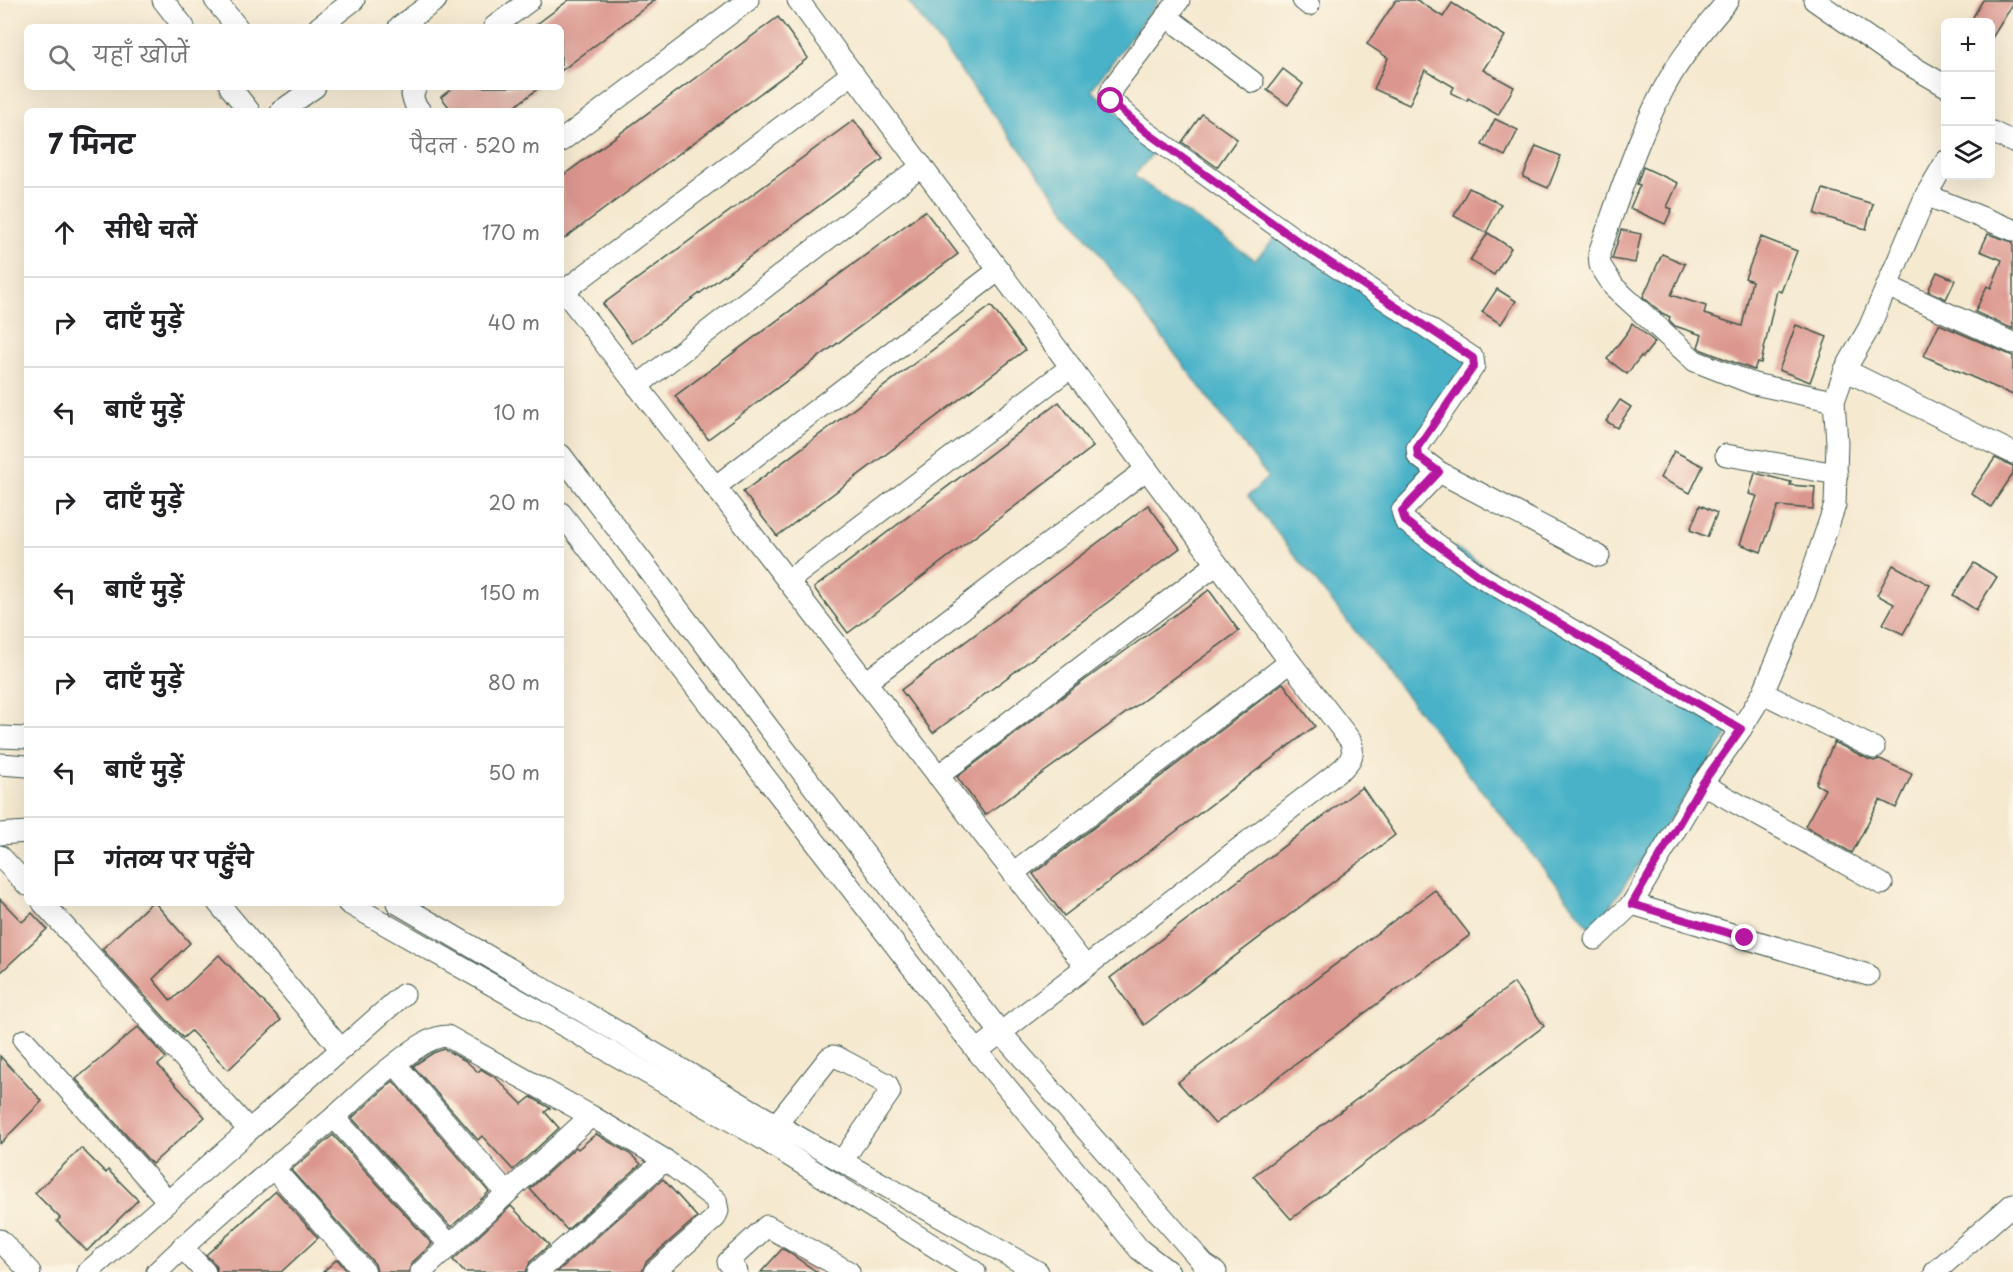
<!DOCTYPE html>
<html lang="hi">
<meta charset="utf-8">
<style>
:root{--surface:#fff;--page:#f6f6f6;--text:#202124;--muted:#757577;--line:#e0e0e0}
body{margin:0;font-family:"Playpen Sans","Playpen Sans Deva",sans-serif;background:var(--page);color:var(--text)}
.controls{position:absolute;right:18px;top:18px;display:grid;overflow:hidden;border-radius:9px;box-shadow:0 6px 24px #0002}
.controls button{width:54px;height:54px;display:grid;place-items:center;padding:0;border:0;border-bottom:2px solid var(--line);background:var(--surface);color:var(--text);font:30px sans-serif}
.stop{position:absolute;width:18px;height:18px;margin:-14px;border:4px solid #b5179e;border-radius:50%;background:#fff}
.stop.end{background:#b5179e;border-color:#fff;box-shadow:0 2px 6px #0008}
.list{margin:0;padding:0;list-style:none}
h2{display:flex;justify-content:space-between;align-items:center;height:78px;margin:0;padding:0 24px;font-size:26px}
h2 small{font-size:20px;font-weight:400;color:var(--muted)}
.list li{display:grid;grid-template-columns:39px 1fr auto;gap:18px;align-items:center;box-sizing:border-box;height:90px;padding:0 24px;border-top:2px solid var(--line)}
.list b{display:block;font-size:22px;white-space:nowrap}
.list em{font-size:20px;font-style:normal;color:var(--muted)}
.icon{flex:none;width:33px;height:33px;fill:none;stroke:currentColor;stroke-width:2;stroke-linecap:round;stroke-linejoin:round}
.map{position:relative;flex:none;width:2013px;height:1272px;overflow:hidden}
.search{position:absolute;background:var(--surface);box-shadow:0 6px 24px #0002;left:24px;top:24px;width:540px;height:66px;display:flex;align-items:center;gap:15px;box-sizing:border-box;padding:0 21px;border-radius:9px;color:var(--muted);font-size:22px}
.panel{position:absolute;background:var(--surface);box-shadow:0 6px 24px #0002;left:24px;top:108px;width:540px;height:798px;border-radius:9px}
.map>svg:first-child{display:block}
.water{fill:#49b2c8;stroke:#34787e;stroke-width:1.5}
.building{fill:#db978f}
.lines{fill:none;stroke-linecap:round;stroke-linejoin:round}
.minor-casing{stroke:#3f574b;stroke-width:23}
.minor{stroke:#fff;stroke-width:21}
.route{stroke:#b5179e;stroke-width:8}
</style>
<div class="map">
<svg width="2013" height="1272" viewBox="0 0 2013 1272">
<rect width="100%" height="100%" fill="#fcf5e5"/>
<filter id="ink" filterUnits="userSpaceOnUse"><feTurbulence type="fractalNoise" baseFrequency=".0167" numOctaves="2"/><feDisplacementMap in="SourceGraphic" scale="12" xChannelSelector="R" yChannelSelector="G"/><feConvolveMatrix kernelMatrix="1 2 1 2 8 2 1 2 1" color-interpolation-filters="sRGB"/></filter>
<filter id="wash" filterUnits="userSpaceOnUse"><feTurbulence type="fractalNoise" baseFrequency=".008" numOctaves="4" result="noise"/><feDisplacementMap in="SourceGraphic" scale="24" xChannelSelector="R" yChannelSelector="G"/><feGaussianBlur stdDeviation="1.35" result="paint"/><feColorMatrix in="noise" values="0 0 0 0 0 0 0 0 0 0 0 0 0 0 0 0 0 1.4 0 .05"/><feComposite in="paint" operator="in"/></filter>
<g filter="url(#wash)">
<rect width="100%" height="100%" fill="#f5e9d0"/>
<path class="water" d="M907,0H1159L1091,90L1158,147L1134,176L1255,260L1280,233L1483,360L1412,460L1442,476L1412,510L1441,539L1735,724L1593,931L1248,496L1268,477Z"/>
<g id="blocks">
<g class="building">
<path d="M569,0H655L561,71V27H533Z"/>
<path d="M1396,0H1417L1443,17L1452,3L1505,36L1483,70L1514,87L1498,115L1468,98L1467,101L1451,93L1454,87L1425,70L1409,105L1374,89L1388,58L1367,44Z"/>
<path d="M1983,0H2013V4L1990,41V22H1970Z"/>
<path d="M778,17L808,58L561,241V177Z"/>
<path d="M1283,69L1303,84L1288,105L1267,90Z"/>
<path d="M454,87H540L509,111H452L441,97Z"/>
<path d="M1202,114L1237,139L1217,167L1182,142Z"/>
<path d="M1495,119L1518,130L1505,156L1482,145Z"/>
<path d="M854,120L883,159L632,343L603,304Z"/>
<path d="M1536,146L1561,156L1548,188L1523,177Z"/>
<path d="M1643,167L1678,183L1667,207L1672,209L1665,224L1630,208L1640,185L1637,184Z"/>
<path d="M1469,188L1501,204L1486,233L1454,216Z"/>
<path d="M1823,189L1873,204L1866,229L1815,214Z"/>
<path d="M925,211L958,254L708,439L675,396Z"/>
<path d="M1621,230L1641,234L1635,263L1612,259Z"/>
<path d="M1488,233L1511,248L1494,275L1470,260Z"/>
<path d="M1988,234L2013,242V329L1975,312L1987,286L1991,288L2002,260L1980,251Z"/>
<path d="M1761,237L1797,251L1781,292L1777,290L1761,363L1757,362L1754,370L1702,350L1698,347L1702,335L1675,326L1669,320L1670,317L1662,313L1643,297L1662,254L1685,264L1671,295L1706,306L1704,314L1742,326L1752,281L1745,278Z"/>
<path d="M1937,272L1955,280L1946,299L1928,291Z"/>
<path d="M1497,289L1516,301L1501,324L1482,312Z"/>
<path d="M991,306L1025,350L777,536L743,492Z"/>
<path d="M1632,323L1655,342L1643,357L1641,356L1627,374L1607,359L1629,330Z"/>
<path d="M1939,324L2013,356V395L1924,356Z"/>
<path d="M1796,325L1827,337L1810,382L1779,370Z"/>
<path d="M1620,400L1631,407L1617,428L1606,421Z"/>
<path d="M1059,402L1093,447L848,633L814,588Z"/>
<path d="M1674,451L1703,466L1690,493L1660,478Z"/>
<path d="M1995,458L2013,466V474L1991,507L1971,493Z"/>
<path d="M1755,473L1791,482L1790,485L1815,487L1813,509L1778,506L1761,552L1740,544L1757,496L1749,494Z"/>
<path d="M1148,505L1180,548L933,733L901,690Z"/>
<path d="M1700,505L1717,513L1707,537L1690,530Z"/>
<path d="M1974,563L1997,577L1976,610L1953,595Z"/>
<path d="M1893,565L1930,585L1903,634L1883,624L1894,604L1877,595Z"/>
<path d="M1209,590L1239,631L985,815L957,777L1081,683Z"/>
<path d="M1283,683L1315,726L1064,916L1033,874Z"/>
<path d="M1834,742L1868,759L1874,761L1880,759L1912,774L1896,808L1880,800L1852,853L1805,826L1825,789L1816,784Z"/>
<path d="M1362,787L1395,835L1144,1025L1110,978Z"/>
<path d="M1435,890L1470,935L1215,1124L1178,1082Z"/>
<path d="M0,899L22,922L32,913L47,929L0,973Z"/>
<path d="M151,903H155L190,943L153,979L171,1001L219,955L281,1020L228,1070L191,1031L183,1038L102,949Z"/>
<path d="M1514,983L1544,1026L1291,1219L1253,1176Z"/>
<path d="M138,1027L166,1058L158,1065L205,1117L152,1164L76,1079Z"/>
<path d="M444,1049L466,1061L478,1072L481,1069L496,1078L522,1104L531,1097L550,1108L545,1112L559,1128L513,1170L482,1136L478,1140L413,1066L433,1053Z"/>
<path d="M0,1056L42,1101L0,1144Z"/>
<path d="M393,1081L489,1192L451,1227L352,1118Z"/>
<path d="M596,1134L630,1154L641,1164L567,1230L530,1189L576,1147L578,1149Z"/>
<path d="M333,1135L432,1244L412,1263L409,1272H377L375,1264L291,1170Z"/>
<path d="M81,1148L106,1173L108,1170L138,1200L87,1251L57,1221L60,1218L35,1193Z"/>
<path d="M663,1179L697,1217L646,1262L642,1272H557Z"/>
<path d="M276,1191L318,1238L281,1272H217L215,1264L206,1255Z"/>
<path d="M511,1206L549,1245L530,1262L526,1272H464L453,1260Z"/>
<path d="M782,1249L785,1250L817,1272H761Z"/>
<path d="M337,1259L348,1272H323Z"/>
</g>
</g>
</g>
<g filter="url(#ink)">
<use href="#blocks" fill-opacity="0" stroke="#3f574b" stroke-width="1.5"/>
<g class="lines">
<defs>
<g id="minor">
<path d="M163,0L184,27"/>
<path d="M215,0L237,27"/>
<path d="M798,0L1290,662L1350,740C1355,753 1352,759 1343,768L977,1051"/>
<path d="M1179,0L1113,87L1110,94L1111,101L1145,131L1299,242L1473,358L1474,366L1417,448L1418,456L1439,472L1599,556"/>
<path d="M1303,0L1309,5"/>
<path d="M1728,0C1709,24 1688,47 1672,74C1640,128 1620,194 1599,253L1600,265L1614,287L1695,361L1754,384L1834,401"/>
<path d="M1814,0L1896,57L1946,86"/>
<path d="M1166,16L1253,82"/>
<path d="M319,27L354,0"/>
<path d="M399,27L436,0"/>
<path d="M494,27L530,0"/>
<path d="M230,87L249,111"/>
<path d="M416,87L412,95L415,104L420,111"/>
<path d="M281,111L315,87"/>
<path d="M1990,131L2013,142"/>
<path d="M561,141L748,0"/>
<path d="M1926,195L2013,230"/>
<path d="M1887,286L2013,343"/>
<path d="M561,287L1085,966"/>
<path d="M564,291L853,73"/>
<path d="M1845,370L2013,453"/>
<path d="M637,386L922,166"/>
<path d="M561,455L1000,1032L1204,1264L1216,1272"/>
<path d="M1726,455L1837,474"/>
<path d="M1439,472L1402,511L1405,521L1483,578L1741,729"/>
<path d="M715,487L999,270"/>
<path d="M561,513L977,1051L1139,1249L1169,1272"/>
<path d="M788,581L1071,367"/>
<path d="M866,682L1147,469"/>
<path d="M1763,693L1874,748"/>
<path d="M0,737L27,738"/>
<path d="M0,764L27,766"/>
<path d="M938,776L1217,564"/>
<path d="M1702,784L1882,884"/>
<path d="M0,834L27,832"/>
<path d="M0,856L27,885"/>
<path d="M1013,873L1290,662"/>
<path d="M43,903L249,1130"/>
<path d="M218,903L341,1049"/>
<path d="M348,903L758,1136L975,1272"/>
<path d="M397,903L772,1122L1038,1272"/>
<path d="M1632,904L1868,975"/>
<path d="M1595,939L1632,904L1702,784L1741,729L1763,693L1804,596L1835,505L1837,442L1834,401L1845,370L1869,328L1926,195L1946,161"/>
<path d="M24,1040L168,1201"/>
<path d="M395,1064L507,1193"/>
<path d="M334,1117L450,1245"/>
<path d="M768,1135L829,1058L833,1056L837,1057L887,1084L890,1092L842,1161"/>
<path d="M273,1168L365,1272"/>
<path d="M0,1240L30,1272"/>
<path d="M182,1247L205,1272"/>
<path d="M88,1272L404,994"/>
<path d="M157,1272C213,1217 274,1168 333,1118C354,1100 373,1080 395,1064C409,1053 430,1036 447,1036L591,1116L665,1160L716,1200L718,1211L715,1218L654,1272"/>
<path d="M421,1272L591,1116"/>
<path d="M538,1272L665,1160"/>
<path d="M737,1272L728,1262L767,1226L849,1272"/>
<path d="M1935,1272L2013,1204"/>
</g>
</defs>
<use href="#minor" class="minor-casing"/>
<use href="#minor" class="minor"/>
</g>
</g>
<g class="lines" filter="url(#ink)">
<path class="route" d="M1111,101L1145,131L1299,242L1473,358L1474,366L1417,448L1418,456L1439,472L1402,511L1405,521L1482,578L1741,729L1702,784L1632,904L1745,938"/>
</g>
</svg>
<div class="controls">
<button>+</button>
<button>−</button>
<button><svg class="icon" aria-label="layers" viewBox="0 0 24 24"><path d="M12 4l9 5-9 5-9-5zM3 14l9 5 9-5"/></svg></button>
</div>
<div class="stop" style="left:1111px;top:101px"></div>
<div class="stop end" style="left:1745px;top:938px"></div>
<div class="search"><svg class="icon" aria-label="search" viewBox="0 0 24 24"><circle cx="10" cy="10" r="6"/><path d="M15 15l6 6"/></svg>यहाँ खोजें</div>
<section class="panel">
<h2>7 मिनट<small>पैदल · 520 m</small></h2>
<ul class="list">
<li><svg class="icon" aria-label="ahead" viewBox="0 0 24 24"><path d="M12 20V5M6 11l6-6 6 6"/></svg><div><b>सीधे चलें</b></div><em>170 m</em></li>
<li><svg class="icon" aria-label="right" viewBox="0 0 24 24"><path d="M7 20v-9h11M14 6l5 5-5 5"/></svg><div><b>दाएँ मुड़ें</b></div><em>40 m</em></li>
<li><svg class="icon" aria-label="left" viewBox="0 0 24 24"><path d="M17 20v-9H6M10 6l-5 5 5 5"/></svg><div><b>बाएँ मुड़ें</b></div><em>10 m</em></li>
<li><svg class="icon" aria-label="right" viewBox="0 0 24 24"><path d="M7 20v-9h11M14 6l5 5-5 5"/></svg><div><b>दाएँ मुड़ें</b></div><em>20 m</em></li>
<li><svg class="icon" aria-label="left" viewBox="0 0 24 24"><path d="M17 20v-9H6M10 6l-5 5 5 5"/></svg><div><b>बाएँ मुड़ें</b></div><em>150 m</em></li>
<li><svg class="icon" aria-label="right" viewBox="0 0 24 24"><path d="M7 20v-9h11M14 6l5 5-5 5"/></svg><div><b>दाएँ मुड़ें</b></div><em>80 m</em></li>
<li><svg class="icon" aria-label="left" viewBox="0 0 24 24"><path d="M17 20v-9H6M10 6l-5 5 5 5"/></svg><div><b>बाएँ मुड़ें</b></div><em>50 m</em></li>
<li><svg class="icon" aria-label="arrive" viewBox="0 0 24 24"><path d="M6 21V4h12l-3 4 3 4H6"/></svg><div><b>गंतव्य पर पहुँचे</b></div></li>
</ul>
</section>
</div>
